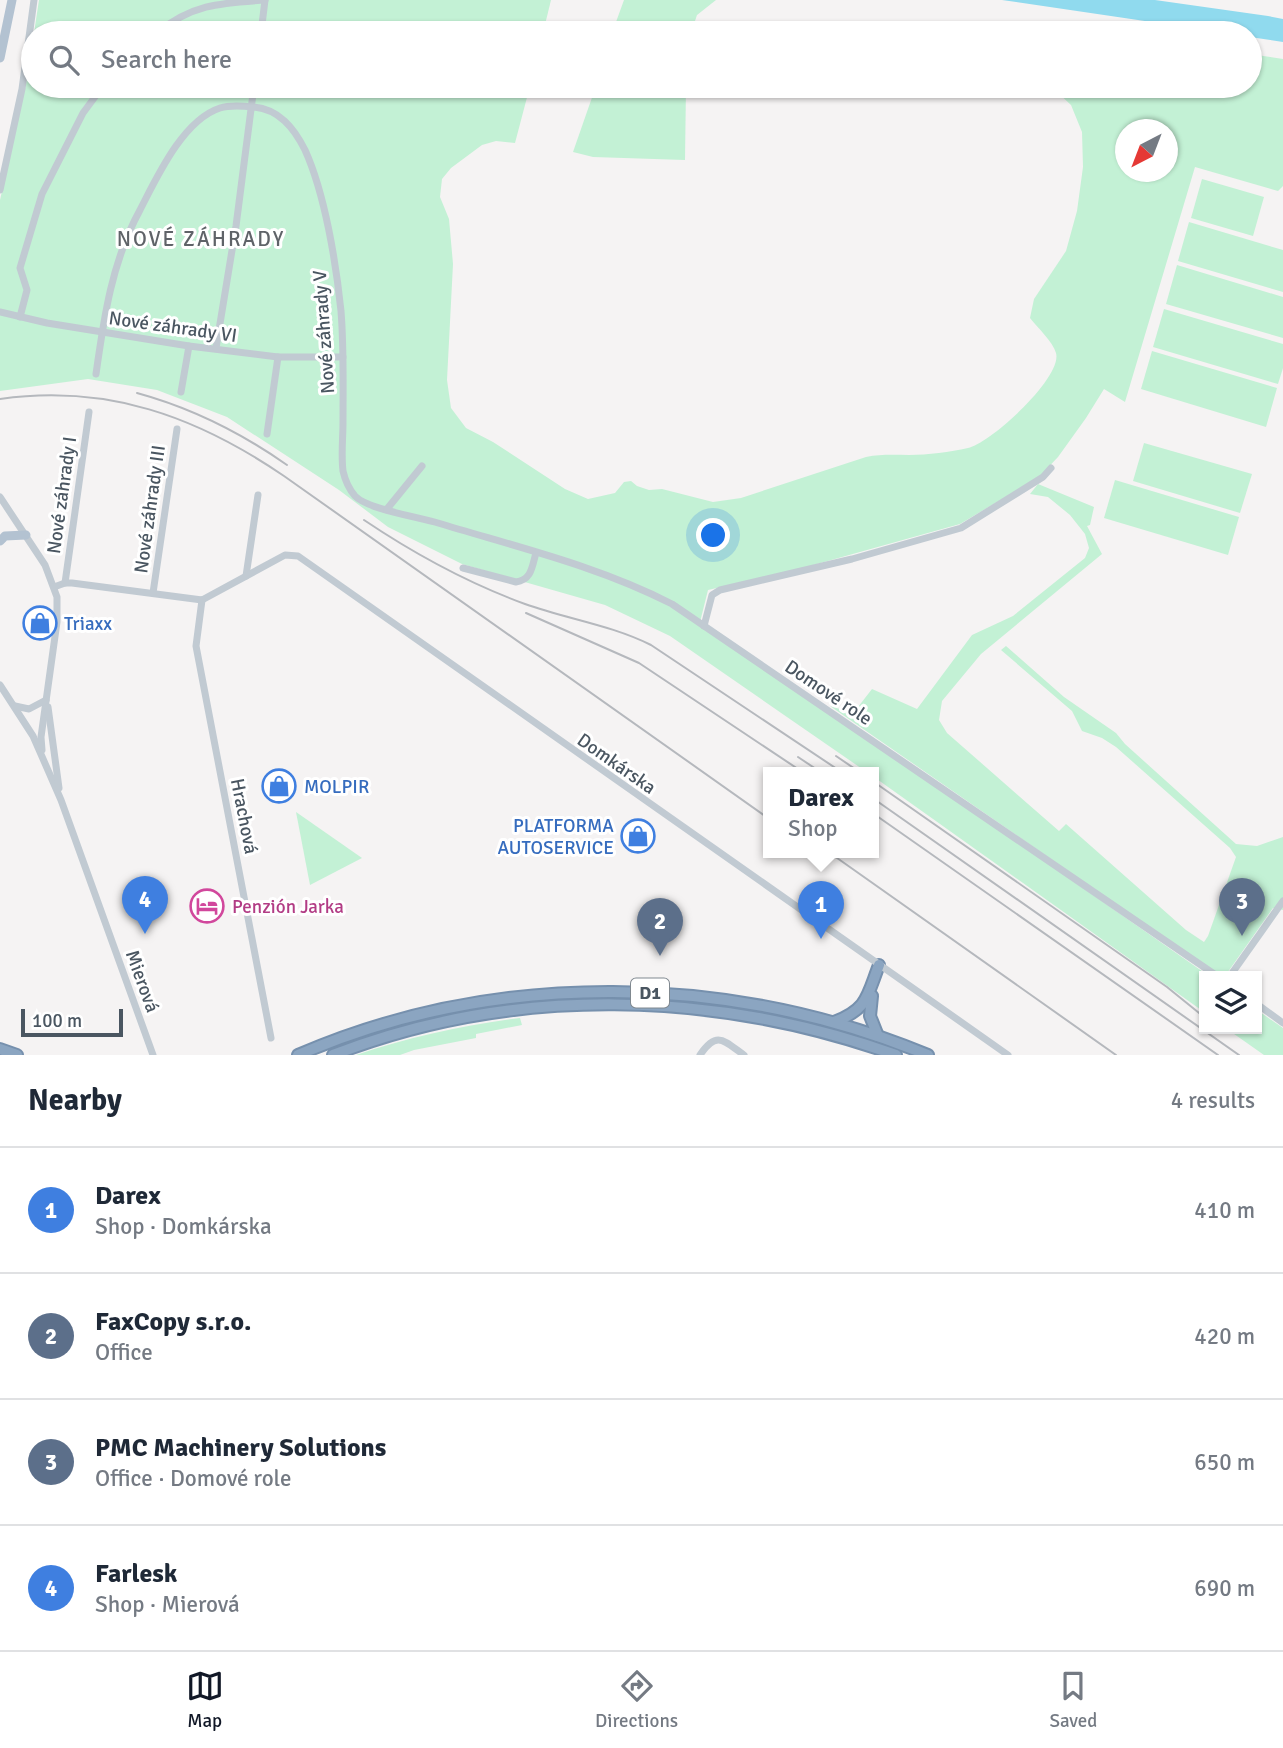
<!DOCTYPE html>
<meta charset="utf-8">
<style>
:root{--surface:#fff;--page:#f6f6f7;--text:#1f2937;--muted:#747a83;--line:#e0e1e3;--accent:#111827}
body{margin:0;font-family:Signika,sans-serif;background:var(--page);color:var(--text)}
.controls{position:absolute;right:21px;bottom:21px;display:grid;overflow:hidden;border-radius:0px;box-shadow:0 2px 5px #0004}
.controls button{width:63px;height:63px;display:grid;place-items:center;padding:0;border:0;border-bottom:2px solid var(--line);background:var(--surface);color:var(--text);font:35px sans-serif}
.compass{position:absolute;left:1115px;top:119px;width:63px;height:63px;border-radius:50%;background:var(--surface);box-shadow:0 2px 5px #0004;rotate:222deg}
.scale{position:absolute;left:21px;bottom:18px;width:102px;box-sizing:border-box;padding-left:7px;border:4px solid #4a5661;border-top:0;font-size:19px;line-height:24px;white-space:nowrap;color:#4a5661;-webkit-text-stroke:5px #fff;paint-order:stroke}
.you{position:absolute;left:714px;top:536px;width:24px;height:24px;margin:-18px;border:5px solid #fff;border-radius:50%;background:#1a73e8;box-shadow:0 0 0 10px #1a73e833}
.badge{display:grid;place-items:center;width:46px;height:46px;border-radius:50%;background:var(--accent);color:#fff;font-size:23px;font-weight:700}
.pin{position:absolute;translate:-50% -58px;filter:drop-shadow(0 2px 4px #0008)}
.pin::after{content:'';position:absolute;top:37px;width:24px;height:21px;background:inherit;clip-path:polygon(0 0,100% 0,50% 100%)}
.popup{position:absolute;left:763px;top:767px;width:116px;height:91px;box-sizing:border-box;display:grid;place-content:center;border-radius:0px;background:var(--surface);filter:drop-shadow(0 2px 5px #0005);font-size:23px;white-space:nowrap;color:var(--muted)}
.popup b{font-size:26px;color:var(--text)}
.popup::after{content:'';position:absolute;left:50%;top:100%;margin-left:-14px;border:14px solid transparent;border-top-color:var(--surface)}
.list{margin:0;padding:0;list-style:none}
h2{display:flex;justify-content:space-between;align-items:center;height:91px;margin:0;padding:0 28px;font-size:30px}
h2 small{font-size:23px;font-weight:400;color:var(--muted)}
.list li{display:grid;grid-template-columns:46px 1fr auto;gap:21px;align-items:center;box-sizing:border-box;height:126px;padding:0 28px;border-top:2px solid var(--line)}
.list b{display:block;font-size:26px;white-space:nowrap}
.list p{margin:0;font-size:23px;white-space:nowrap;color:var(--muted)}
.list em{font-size:23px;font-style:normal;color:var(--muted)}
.icon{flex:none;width:38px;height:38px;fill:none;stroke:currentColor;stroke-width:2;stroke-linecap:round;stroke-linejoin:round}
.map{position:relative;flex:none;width:1283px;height:1055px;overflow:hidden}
.search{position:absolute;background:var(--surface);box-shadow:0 2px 5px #0004;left:21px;right:21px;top:21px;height:77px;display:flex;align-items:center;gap:18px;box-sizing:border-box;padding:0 24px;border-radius:38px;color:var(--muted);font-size:26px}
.sheet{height:595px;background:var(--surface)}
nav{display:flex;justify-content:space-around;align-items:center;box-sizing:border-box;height:98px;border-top:2px solid var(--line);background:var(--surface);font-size:19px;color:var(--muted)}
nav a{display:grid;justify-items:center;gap:4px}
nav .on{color:var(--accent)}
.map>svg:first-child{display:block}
.green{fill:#c3f1d5;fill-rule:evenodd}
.water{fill:#90daee}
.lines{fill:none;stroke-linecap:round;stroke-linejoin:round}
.highway-casing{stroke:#7690ad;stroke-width:14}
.minor{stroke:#c1cad2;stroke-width:7}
.major{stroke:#b3c2d1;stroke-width:9}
.highway{stroke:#8ba5c1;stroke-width:10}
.rail{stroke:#b5b8bd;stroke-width:2}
.labels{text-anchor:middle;stroke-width:6;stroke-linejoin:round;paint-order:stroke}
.shield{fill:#fff;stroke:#808990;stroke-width:2}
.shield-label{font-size:18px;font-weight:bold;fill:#4a5661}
.street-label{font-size:19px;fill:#4a5661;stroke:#fff}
.shop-label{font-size:19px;fill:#366cbe;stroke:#fff;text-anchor:start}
.hotel-label{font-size:19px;fill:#b23c85;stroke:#fff;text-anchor:start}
.neighbourhood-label{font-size:21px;letter-spacing:2px;fill:#5f6368;stroke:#fff}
</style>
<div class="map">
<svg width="1283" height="1055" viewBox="0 0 1283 1055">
<rect width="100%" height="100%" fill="#f5f3f3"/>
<g class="green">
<path d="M39,0H551L543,33H34Z"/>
<path d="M624,0H716L697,15L691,33H608L607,30L616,22Z"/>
<path d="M33,35V86H530L515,143L496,141L482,145L451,168L442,179L440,197L449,219L453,264L447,380L451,408L466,428L493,442L565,489L588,499L615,493L624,482L631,481L637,486L649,490L662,489L713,502L741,498L866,457C881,454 894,455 909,455C928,455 950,452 968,448C991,443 1063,377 1056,353C1053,342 1038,328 1030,318L1034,299L1066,251L1077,211L1083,167L1082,132L1071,105L1056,91V86H1250V54L1283,59V186L1278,191L1195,167L1125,402L1104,389L1086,418L1058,457L1039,477L960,524L792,571L708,590L699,626L898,759L1209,976H1204V1012L874,777V773H868L670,636L605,605L462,564L388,527L339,490L227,417L157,390L88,379L0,391V200L26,84ZM1126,130H1168V172H1126Z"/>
<path d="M596,86H686L685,160L593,157L573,152Z"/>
<path d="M1202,179L1264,197L1253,236L1191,218Z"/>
<path d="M1189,222L1283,250V292L1178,261Z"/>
<path d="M1177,265L1283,297V338L1166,304Z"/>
<path d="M1164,309L1283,344V368L1278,384L1153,347Z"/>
<path d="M1152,351L1277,388L1266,427L1141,389Z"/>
<path d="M1144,443L1252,474L1240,513L1133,481Z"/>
<path d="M1115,480L1239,517L1228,555L1104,518Z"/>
<path d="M1038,484L1094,507L1090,525L1087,526L1102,554L981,654L942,701L939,720L947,733L1059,831L1066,824L1186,930L1204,942L1208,936L1236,857L1230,848L1116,747L1102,738L1082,731L1072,711L1001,650L1006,646L1064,697L1116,733L1125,744L1236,844L1257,846L1283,837V910L1273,908L1225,976H1220L830,706L843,710L851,716L872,689L917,709L972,635L1013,616L1085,558L1089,548L1085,534L1070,515L1048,497L1030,494Z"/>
<path d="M296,812L362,858L310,885Z"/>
<path d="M1257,1010L1283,1028V1055H1264L1227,1029H1257Z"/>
<path d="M520,1018L522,1025L476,1034V1038L414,1050L400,1055H356C410,1037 464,1025 520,1018Z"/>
</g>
<path class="water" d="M1002,0H1155L1268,16L1283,19V42L1250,37V33H1226Z"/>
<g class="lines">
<defs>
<g id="highway">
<path d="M872,996L870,1016L878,1036"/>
<path d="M834,1022C868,1009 867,996 879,965"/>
<path d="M0,1049L17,1055"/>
<path d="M298,1055C497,969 729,973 928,1055"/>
<path d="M333,1055C513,985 715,990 896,1055"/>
</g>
</defs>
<use href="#highway" class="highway-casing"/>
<g class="minor">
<path d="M262,27L278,33"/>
<path d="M157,33C192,4 221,3 265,0"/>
<path d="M261,33L265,0"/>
<path d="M348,86L353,92"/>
<path d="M0,190L22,89L34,0"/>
<path d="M0,312L47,323L189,346L278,357H343"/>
<path d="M20,317L27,290L20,268L42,194L83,113L103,86"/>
<path d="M216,348L236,226L254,86"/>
<path d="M96,374C104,317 112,261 140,210C157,177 183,120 220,108C230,105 243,106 253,107C279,109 294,128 305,150C325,194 336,263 341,311C344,348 343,385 343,422C343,438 341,455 343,471C345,480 349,489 355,496C367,509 418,517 438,523C517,547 598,566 672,604L1217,976"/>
<path d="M181,392L189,346"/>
<path d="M267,434L278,357"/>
<path d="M0,497L45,565L57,597V622L41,737L42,750"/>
<path d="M387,509L422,466"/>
<path d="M463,568L516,582C532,580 532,566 536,553"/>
<path d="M246,576L258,495"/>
<path d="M65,583L89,412"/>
<path d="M54,587L65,583H72L202,600"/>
<path d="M153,593L177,429"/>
<path d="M202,600L285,555L298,556L1008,1055"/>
<path d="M202,600L196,646L271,1038"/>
<path d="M704,626L712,595L720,590L852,559L961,528L1043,477L1051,468"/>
<path d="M0,685L33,736L61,800L153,1055"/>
<path d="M15,706L29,709L46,700"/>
<path d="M48,707L59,788"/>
<path d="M1230,976L1283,901"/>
<path d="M1257,1004L1283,1023"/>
<path d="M700,1055C717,1030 724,1041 744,1055"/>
</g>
<g class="major">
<path d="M0,58L12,0"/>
<path d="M0,541L5,536L26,535"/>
</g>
<use href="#highway" class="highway"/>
<g class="rail">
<path d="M137,393C192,408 240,432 287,465"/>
<path d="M0,399C107,384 196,416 284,476L768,818"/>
<path d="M364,520C413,553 468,583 525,604C567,619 611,625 651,645L843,773"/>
<path d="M526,613L639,663L804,773"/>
<path d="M836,756L861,773"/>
<path d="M798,757L822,773"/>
<path d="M874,782L1167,987L1204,1017"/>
<path d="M874,799L1239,1055"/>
<path d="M874,814L1218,1055"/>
<path d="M830,853L1116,1055"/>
</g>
</g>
<defs>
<symbol id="shop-ring" viewBox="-11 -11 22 22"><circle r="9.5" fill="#fff" stroke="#3f7fe0" stroke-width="1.5"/><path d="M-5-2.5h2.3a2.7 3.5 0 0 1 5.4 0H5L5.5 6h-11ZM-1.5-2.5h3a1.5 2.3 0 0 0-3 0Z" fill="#3f7fe0"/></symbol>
<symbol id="hotel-ring" viewBox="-11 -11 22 22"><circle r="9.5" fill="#fff" stroke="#d1479c" stroke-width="1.5"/><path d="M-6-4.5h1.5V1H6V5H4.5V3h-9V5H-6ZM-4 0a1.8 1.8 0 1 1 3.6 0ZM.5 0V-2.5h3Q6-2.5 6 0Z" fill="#d1479c"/></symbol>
</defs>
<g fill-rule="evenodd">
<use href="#shop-ring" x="21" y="604" width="38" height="38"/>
<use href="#shop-ring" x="260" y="767" width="38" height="38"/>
<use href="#shop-ring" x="619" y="817" width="38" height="38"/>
<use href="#hotel-ring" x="188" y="887" width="38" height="38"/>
</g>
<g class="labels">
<rect class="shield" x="631" y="978.5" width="38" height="29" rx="5"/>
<g class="shield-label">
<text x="650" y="999">D1</text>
</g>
<g class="street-label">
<text transform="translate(173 326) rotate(8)" y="7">Nové záhrady VI</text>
<text transform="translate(323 332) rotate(-94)" y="7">Nové záhrady V</text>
<text transform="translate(61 495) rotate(-82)" y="7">Nové záhrady I</text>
<text transform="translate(149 509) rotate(-82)" y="7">Nové záhrady III</text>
<text transform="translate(829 692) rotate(34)" y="7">Domové role</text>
<text transform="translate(617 763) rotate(35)" y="7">Domkárska</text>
<text transform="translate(245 816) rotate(79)" y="7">Hrachová</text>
<text transform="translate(143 981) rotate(70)" y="7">Mierová</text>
</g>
<g class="shop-label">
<text x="64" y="630">Triaxx</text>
<text x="304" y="793">MOLPIR</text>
<text x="614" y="832" text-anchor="end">PLATFORMA<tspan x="614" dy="22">AUTOSERVICE</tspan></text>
</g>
<g class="hotel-label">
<text x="232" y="913">Penzión Jarka</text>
</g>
<g class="neighbourhood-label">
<text x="201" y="246">NOVÉ ZÁHRADY</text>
</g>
</g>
</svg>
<div class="controls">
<button><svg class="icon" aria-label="layers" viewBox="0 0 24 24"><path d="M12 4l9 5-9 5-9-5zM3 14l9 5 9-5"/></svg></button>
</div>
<svg class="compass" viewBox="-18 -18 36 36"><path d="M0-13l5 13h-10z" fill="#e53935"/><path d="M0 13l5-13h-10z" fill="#747a83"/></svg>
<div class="scale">100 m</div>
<div class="you"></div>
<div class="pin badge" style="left:821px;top:939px;background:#3f7fe0">1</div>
<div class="popup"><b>Darex</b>Shop</div>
<div class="pin badge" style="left:660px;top:956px;background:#5c6f8a">2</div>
<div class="pin badge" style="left:1242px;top:936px;background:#5c6f8a">3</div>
<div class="pin badge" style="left:145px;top:934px;background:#3f7fe0">4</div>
<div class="search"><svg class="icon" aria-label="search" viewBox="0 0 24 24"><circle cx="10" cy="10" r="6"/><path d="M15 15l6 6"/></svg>Search here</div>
</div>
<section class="sheet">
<h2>Nearby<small>4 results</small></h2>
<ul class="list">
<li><span class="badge" style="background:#3f7fe0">1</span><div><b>Darex</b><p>Shop · Domkárska</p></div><em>410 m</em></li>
<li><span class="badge" style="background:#5c6f8a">2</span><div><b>FaxCopy s.r.o.</b><p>Office</p></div><em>420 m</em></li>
<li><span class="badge" style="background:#5c6f8a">3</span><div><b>PMC Machinery Solutions</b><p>Office · Domové role</p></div><em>650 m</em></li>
<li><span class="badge" style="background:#3f7fe0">4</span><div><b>Farlesk</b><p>Shop · Mierová</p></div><em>690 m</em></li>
</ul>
</section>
<nav>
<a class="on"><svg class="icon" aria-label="map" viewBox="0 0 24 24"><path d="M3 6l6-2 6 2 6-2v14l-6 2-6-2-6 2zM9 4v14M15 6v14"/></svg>Map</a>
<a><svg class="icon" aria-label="directions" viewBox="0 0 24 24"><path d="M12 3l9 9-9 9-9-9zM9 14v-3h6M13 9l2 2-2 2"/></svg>Directions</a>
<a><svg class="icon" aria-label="saved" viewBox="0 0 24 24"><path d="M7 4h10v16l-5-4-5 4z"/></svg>Saved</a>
</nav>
